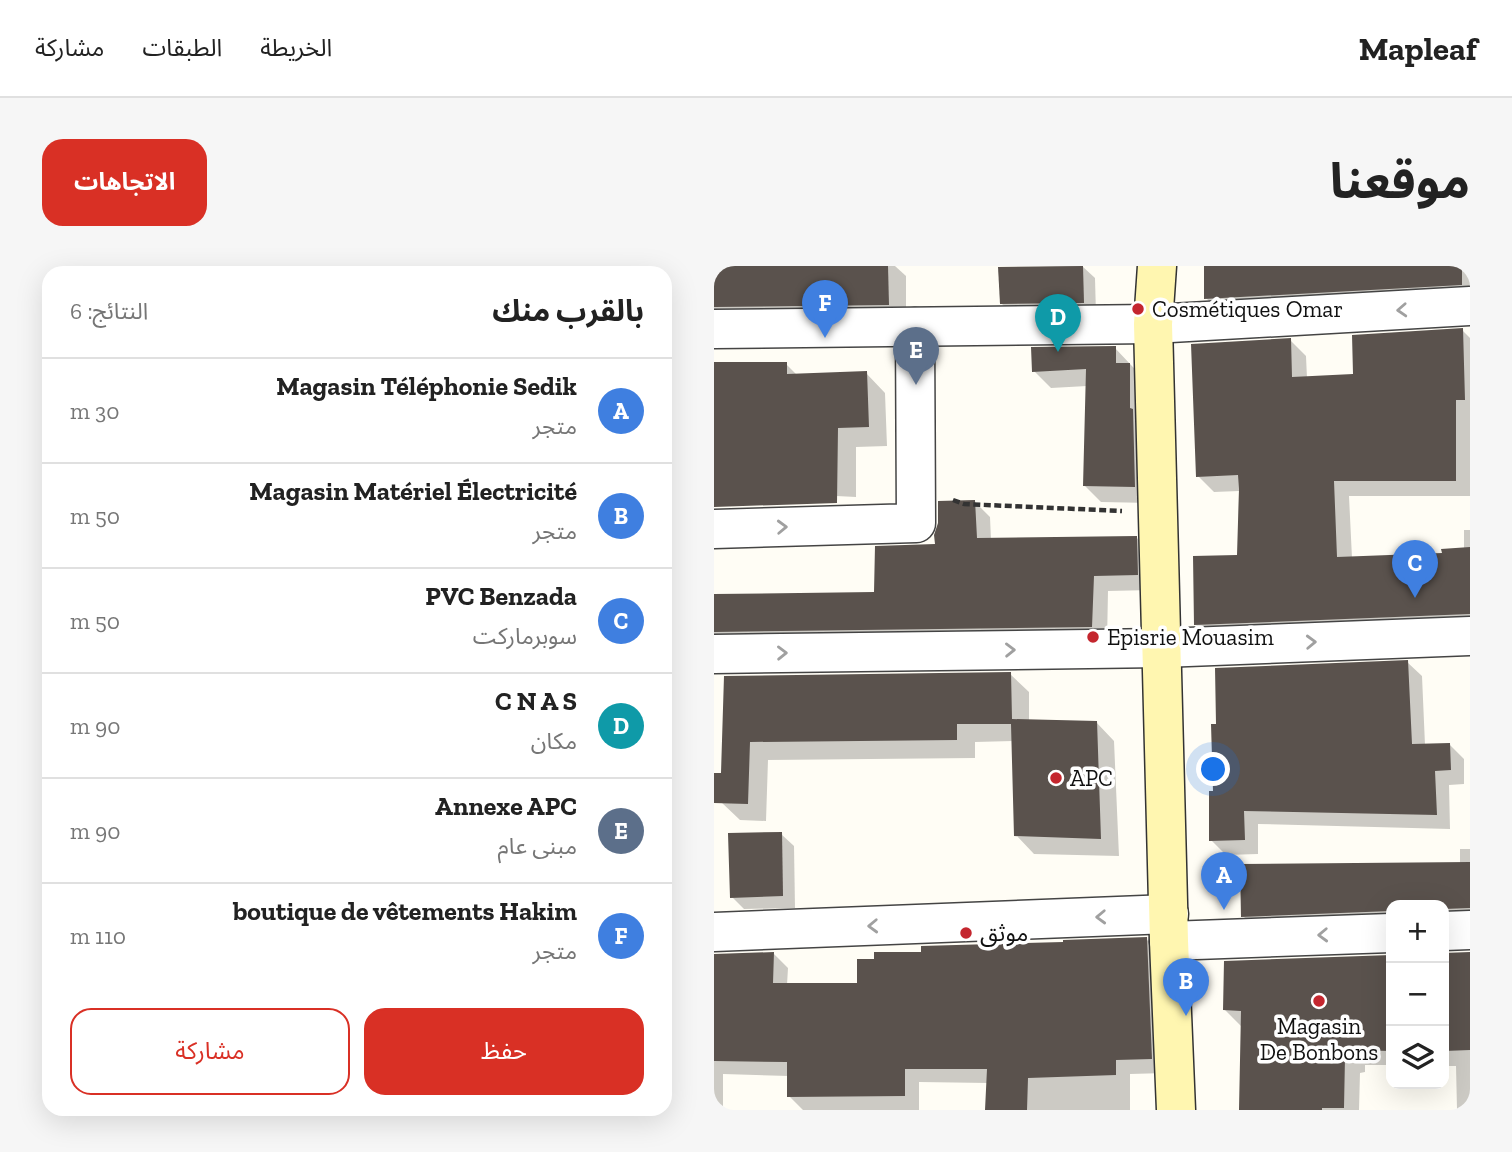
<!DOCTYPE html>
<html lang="ar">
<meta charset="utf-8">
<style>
:root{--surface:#fff;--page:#f6f6f6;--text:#222;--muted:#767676;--line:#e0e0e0;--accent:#d93025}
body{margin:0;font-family:"Zilla Slab","Noto Sans Arabic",serif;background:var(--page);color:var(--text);direction:rtl}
.controls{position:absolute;right:21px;bottom:21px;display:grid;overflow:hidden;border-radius:14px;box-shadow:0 7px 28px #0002}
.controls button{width:63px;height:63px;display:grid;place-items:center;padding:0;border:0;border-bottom:2px solid var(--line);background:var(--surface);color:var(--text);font:35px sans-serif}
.you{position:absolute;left:500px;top:504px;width:24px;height:24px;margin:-18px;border:5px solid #fff;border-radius:50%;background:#1a73e8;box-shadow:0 0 0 10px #1a73e833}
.badge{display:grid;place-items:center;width:46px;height:46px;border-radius:50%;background:var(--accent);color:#fff;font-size:23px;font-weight:700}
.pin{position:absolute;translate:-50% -58px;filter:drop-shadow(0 2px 4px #0008)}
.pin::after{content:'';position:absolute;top:37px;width:24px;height:21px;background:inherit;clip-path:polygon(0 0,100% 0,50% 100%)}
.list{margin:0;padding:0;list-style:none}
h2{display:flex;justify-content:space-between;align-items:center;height:91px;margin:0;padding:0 28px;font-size:30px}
h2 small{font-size:23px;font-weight:400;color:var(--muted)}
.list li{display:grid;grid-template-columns:46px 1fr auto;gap:21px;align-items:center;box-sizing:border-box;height:105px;padding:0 28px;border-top:2px solid var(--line)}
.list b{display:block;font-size:26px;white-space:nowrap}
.list p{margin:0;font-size:23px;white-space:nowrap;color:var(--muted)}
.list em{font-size:23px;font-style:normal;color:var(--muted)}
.actions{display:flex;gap:14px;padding:21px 28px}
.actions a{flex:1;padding:16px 0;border:2px solid var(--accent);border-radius:21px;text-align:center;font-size:24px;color:var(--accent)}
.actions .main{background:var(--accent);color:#fff}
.icon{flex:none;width:38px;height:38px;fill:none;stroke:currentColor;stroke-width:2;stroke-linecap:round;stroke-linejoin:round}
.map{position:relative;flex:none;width:756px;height:844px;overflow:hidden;direction:ltr;border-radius:21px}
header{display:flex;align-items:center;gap:42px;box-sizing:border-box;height:98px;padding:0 35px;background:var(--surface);border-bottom:2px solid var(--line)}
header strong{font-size:33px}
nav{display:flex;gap:38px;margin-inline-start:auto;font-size:24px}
.intro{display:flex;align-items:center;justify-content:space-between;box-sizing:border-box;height:168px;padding:0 42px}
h1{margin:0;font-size:49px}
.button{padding:18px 32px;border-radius:21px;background:var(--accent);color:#fff;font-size:24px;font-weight:700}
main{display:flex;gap:42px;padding:0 42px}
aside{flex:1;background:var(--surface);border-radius:21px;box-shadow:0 7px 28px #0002}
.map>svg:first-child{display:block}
.shadow{fill:#0003}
.building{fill:#5a524d}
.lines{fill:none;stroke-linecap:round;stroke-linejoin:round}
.minor-casing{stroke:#444;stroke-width:41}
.secondary-casing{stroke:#333;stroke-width:41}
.path{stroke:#333;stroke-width:4.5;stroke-dasharray:7 3.5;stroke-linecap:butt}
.minor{stroke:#fff;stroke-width:38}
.secondary{stroke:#fff6b0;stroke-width:38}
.oneway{stroke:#a0a0a0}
.poi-dot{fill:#c4262e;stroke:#fff;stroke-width:2.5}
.labels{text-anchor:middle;stroke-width:7;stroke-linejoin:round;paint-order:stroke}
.poi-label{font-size:23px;fill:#111;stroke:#fff;text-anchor:start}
</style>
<header>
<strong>Mapleaf</strong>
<nav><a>الخريطة</a><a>الطبقات</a><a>مشاركة</a></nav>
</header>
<div class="intro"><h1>موقعنا</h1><a class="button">الاتجاهات</a></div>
<main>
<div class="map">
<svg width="756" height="844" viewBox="0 0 756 844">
<rect width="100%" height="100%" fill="#fffdf5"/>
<g class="shadow">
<path d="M0,0H181L192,10V56L0,51Z"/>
<path d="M368,0L381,12L382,49L300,50L287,37L286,2Z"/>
<path d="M491,0H756V35L509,49L492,32Z"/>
<path d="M748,64L756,72V230H635L638,292L729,289L750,283V264H756V364L498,374L481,358L524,290L525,225L500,226L484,210L576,74L592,90L593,112L641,110Z"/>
<path d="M401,82L433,116L437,237L387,236L370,219L373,120L337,122L320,105Z"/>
<path d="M0,98H72L84,110L152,107L171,127L173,180L142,181V231L0,224Z"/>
<path d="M261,236L276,251L277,274L422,271L437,287L438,324L394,325L393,376L0,388V330L162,327L222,279Z"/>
<path d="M693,396L708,410L711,479L735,478L750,493V518L735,519L736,563L544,558V588L512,589L497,574Z"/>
<path d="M296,408L315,426V455L382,456L400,475L405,590L320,588L302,569L299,475L261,476V492L54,494L52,555L26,554L7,536L12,411Z"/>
<path d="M67,568L80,580L81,642L30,643L18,631Z"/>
<path d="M746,583H756V658L730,667V639H677V661L545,666L529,650L746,597Z"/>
<path d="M432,673L447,687L452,807L416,808V844H273L274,817L205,816V844H89L75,830V810L9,808V844H0V689L59,687L74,702L73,719H145L162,694L208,687Z"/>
<path d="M730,688H756V844H743L742,800H730Z"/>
<path d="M677,691V799H651V806L646,807L645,844H527L528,761L511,744L512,697Z"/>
</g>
<g class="building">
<path d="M0,0H174L175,39L0,41Z"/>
<path d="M369,0L370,37L286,38L284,1Z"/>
<path d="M490,0H748V19L490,33Z"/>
<path d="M749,62L751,134H742V215H620L623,291L728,287L727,283L756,281V348L480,359L479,290L523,289L525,223L524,209L482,211L477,78L577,72L578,111L639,108L638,69Z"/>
<path d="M402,80V97H416V142L419,143L421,221L369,220L372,103L318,106L317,81Z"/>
<path d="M0,96H73V108L153,105L155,161L124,162L123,237L0,241Z"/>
<path d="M261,234L263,272L423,270L424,309L380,310L378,361L0,366V328L160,326L161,280L221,278L220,269L224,257V235Z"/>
<path d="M694,394L698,478L736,477L737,504L721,505L723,549L530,545L531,574L495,575V525H499L497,458H502L501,402Z"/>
<path d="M297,406L298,453L383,455L387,573L300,570L297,458H243V474L36,476L34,538L0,537V507H7L10,410Z"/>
<path d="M68,566L69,630L16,632L14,567Z"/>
<path d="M756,596V642L730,643V639H677V645L527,651L526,598Z"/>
<path d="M433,671L438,793L402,794V809L314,812L313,844H271L273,803H191V830L73,831V796L0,795V688L60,686L59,717H143V693H160V686H207V680L349,676V674Z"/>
<path d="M756,686V784L730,785V687Z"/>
<path d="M677,689V785L636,784V791H631L630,842H608V844H525L527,745L509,744L510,695Z"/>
</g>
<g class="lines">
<defs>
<g id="minor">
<path d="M0,63L439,58L756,40"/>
<path d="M0,263L202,257L201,61"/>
<path d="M0,388L448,382L756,370"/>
<path d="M730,665L756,664"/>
<path d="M0,666L455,648"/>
<path d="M455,675L677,667"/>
</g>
<path id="secondary" d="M443,0L439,58L455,675L462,844"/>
</defs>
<use href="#minor" class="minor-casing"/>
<use href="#secondary" class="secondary-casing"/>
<path class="path" d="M239,234L250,238L408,245"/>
<use href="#minor" class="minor"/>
<use href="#secondary" class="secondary"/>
</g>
<defs><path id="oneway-chevron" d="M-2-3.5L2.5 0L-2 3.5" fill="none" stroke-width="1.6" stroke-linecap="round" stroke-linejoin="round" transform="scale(1.75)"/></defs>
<g class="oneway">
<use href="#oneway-chevron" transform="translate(688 44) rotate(177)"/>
<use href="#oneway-chevron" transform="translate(68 261) rotate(-2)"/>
<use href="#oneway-chevron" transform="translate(597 376) rotate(-2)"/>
<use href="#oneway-chevron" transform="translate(296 384) rotate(-1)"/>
<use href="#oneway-chevron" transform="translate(68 387) rotate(-1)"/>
<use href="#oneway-chevron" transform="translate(387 651) rotate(178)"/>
<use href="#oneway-chevron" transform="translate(159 660) rotate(178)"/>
<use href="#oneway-chevron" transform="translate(609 669) rotate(178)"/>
</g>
<g class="poi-dot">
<circle cx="424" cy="43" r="7"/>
<circle cx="379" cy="371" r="7"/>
<circle cx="342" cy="512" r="7"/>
<circle cx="252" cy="667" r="7"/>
<circle cx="605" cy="735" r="7"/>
</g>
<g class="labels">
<g class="poi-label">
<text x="438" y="51">Cosmétiques Omar</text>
<text x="393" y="379">Episrie Mouasim</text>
<text x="356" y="520">APC</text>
<text x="266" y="675">موثق</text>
<text x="605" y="768" text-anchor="middle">Magasin<tspan x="605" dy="26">De Bonbons</tspan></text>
</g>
</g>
</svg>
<div class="controls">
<button>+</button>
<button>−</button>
<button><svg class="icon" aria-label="layers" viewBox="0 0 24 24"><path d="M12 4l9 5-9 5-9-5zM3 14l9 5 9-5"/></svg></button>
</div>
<div class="you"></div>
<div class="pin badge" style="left:510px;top:644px;background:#3f7fe0">A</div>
<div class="pin badge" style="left:472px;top:750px;background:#3f7fe0">B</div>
<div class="pin badge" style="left:701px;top:332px;background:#3f7fe0">C</div>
<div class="pin badge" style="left:344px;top:86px;background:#0f9aa8">D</div>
<div class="pin badge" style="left:202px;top:119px;background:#5c6f8a">E</div>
<div class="pin badge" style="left:111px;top:72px;background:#3f7fe0">F</div>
</div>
<aside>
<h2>بالقرب منك<small>النتائج: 6</small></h2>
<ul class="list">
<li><span class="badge" style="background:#3f7fe0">A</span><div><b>Magasin Téléphonie Sedik</b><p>متجر</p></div><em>30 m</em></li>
<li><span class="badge" style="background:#3f7fe0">B</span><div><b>Magasin Matériel Électricité</b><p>متجر</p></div><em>50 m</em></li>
<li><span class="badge" style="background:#3f7fe0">C</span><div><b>PVC Benzada</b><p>سوبرماركت</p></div><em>50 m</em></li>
<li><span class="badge" style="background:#0f9aa8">D</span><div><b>C N A S</b><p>مكان</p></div><em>90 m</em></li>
<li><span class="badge" style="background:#5c6f8a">E</span><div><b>Annexe APC</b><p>مبنى عام</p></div><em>90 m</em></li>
<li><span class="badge" style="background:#3f7fe0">F</span><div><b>boutique de vêtements Hakim</b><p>متجر</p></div><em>110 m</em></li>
</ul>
<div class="actions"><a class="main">حفظ</a><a>مشاركة</a></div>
</aside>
</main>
